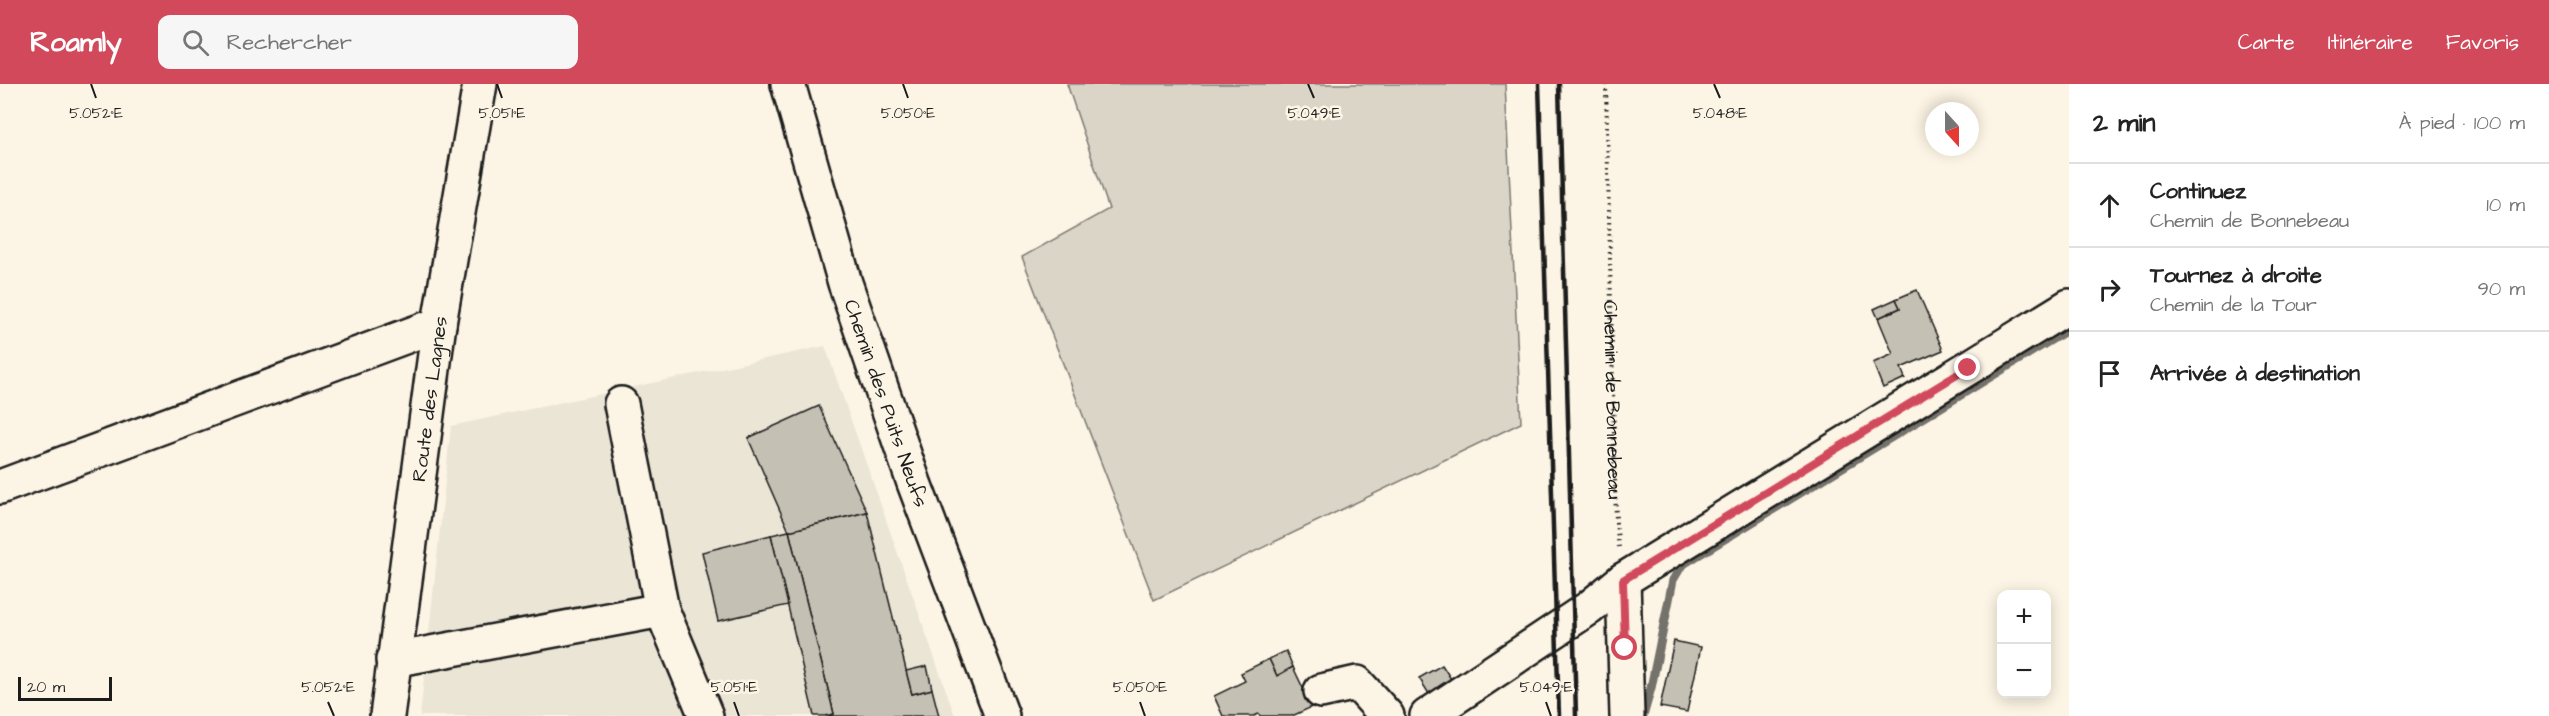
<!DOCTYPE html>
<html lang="fr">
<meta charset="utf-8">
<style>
:root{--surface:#fff;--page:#f6f6f6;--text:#222;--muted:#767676;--line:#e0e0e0;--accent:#d1495b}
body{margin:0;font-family:"Architects Daughter",sans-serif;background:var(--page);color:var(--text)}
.controls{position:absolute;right:18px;bottom:18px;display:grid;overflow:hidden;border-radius:12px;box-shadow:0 3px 15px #0003}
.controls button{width:54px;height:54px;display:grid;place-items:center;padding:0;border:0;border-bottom:2px solid var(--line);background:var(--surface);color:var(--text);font:30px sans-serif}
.compass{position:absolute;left:1925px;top:18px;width:54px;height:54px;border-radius:50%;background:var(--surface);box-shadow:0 3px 15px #0003;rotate:159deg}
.scale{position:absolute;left:18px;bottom:15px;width:94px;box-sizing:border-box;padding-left:6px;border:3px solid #1c1c1c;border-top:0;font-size:16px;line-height:21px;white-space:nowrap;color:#1c1c1c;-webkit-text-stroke:4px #fcf5e5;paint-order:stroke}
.stop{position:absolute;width:18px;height:18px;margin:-14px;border:4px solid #d1495b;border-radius:50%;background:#fff}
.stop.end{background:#d1495b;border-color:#fff;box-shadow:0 2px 6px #0008}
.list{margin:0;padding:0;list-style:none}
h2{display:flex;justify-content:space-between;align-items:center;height:78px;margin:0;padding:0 24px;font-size:26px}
h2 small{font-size:20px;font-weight:400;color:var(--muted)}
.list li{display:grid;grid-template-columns:39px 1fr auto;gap:18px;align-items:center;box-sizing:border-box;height:84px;padding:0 24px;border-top:2px solid var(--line)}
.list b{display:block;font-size:22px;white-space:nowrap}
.list p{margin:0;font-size:20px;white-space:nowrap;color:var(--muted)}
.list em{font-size:20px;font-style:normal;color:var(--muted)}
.icon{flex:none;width:33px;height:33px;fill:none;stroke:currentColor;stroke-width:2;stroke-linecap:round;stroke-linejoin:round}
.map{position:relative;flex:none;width:2069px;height:632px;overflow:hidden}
header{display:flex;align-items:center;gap:36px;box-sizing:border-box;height:84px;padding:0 30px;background:var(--accent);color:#fff}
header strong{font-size:28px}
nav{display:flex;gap:33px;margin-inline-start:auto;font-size:21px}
.search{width:420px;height:54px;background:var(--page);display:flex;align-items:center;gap:15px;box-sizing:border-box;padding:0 21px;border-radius:12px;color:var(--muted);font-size:22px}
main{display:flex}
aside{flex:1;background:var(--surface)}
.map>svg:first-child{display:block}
.built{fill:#ebe5d6}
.green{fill:#dbd5c8;stroke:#7c7872;stroke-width:1.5}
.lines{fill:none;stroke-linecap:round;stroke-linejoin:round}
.stream{stroke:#75726c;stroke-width:9}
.building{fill:#c4c0b3;stroke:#1c1c1c;stroke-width:1.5}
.minor-casing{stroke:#1c1c1c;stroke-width:38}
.path{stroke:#1c1c1c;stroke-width:4;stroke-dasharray:1.5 4.5;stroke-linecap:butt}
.minor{stroke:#fcf5e5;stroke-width:33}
.rail{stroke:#1c1c1c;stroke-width:4.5}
.route{stroke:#d1495b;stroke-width:8}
.ticks{fill:none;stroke:#1c1c1c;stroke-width:2}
.labels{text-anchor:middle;stroke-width:5;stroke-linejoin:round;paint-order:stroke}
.street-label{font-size:20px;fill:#1c1c1c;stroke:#fcf5e5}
.ticks-label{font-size:15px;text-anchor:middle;fill:#1c1c1c;stroke:#fcf5e5;stroke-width:5;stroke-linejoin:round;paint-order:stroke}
</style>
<header>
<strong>Roamly</strong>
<div class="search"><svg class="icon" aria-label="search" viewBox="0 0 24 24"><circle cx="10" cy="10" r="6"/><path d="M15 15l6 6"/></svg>Rechercher</div>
<nav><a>Carte</a><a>Itinéraire</a><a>Favoris</a></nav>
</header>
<main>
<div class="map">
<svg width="2069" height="632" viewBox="0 0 2069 632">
<rect width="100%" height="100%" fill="#fcf5e5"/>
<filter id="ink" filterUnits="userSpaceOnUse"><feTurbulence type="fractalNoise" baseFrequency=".0167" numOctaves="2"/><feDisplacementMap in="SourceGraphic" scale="12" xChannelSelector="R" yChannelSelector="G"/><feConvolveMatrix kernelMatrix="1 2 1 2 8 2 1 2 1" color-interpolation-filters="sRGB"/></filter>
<g filter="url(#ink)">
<path class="built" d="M825,262L955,632H420L451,342Z"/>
<path class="green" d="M1067,0H1505L1521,339L1154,516L1022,173L1109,125Z"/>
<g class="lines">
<path class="stream" d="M1643,632L1651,604L1673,496L1682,481L2069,245"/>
</g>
<g class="building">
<path d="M1917,206L1943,266L1901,284L1905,294L1883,304L1873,279L1893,270L1878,234L1900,224L1896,215Z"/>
<path d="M1896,215L1900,224L1878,234L1874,225Z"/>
<path d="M819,322L867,428L789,447L748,354Z"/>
<path d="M867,428L912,610L932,605L939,632H825L834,630L789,447Z"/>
<path d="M789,447L834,630L825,632H814L771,451Z"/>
<path d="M771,451L788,521L718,537L702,468Z"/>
<path d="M1674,557L1701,563L1687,628L1660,623Z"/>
<path d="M1286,567L1293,583L1277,592L1269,575Z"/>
<path d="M1269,575L1277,592L1293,583L1312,623L1292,632H1260L1259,630L1254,632H1223L1214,612L1245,597L1241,589Z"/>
<path d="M1442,581L1453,598L1431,613L1419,594Z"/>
<path d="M927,582L932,605L912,610L906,587Z"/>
</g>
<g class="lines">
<defs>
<g id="minor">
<path id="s2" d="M788,0L845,199L914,399L1002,632"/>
<path d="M621,320L662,526"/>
<path d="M0,403L439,240"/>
<path d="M1623,496L1627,632"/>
<path d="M393,576L662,526L706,632"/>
<path d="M1321,607L1357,599L1387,632"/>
<path id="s3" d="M387,632L439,240L480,0"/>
<path d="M1427,632L1589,524L1623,496L2069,222"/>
</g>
</defs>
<use href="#minor" class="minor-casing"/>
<path class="path" id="s1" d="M1606,0L1616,439L1619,463"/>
<use href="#minor" class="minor"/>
<g class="rail">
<path d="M1539,0L1559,632"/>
<path d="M1559,0L1576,632"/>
</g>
</g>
</g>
<g class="lines" filter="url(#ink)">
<path class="route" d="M1625,564L1623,496L1968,284"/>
</g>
<path class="ticks" d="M91,0L96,14M497,0L502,14M903,0L908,14M1308,0L1314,14M1714,0L1720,14M328,618L334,632M734,618L739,632M1140,618L1145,632M1546,618L1551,632"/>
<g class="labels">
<g class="street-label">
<text dy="7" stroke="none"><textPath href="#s3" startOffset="320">Route des Lagnes</textPath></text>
<text dy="7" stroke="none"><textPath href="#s1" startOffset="316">Chemin de Bonnebeau</textPath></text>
<text dy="7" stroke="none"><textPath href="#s2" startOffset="334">Chemin des Puits Neufs</textPath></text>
</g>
</g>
<g class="ticks-label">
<text x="96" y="34">5.052°E</text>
<text x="502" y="34">5.051°E</text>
<text x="908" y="34">5.050°E</text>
<text x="1314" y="34">5.049°E</text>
<text x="1720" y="34">5.048°E</text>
<text x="328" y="608">5.052°E</text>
<text x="734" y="608">5.051°E</text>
<text x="1140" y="608">5.050°E</text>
<text x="1546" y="608">5.049°E</text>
</g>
</svg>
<div class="controls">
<button>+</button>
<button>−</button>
</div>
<svg class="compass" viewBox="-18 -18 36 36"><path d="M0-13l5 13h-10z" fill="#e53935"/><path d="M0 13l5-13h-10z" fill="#767676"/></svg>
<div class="scale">20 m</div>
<div class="stop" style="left:1625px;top:564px"></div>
<div class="stop end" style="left:1968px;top:284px"></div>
</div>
<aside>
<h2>2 min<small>À pied · 100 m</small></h2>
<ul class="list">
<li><svg class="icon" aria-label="ahead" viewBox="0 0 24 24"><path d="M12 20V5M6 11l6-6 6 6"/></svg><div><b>Continuez</b><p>Chemin de Bonnebeau</p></div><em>10 m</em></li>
<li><svg class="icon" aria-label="right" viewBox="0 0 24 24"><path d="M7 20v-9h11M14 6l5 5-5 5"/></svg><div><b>Tournez à droite</b><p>Chemin de la Tour</p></div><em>90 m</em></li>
<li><svg class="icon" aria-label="arrive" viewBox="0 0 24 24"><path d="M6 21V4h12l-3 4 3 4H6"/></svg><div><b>Arrivée à destination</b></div></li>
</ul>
</aside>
</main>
